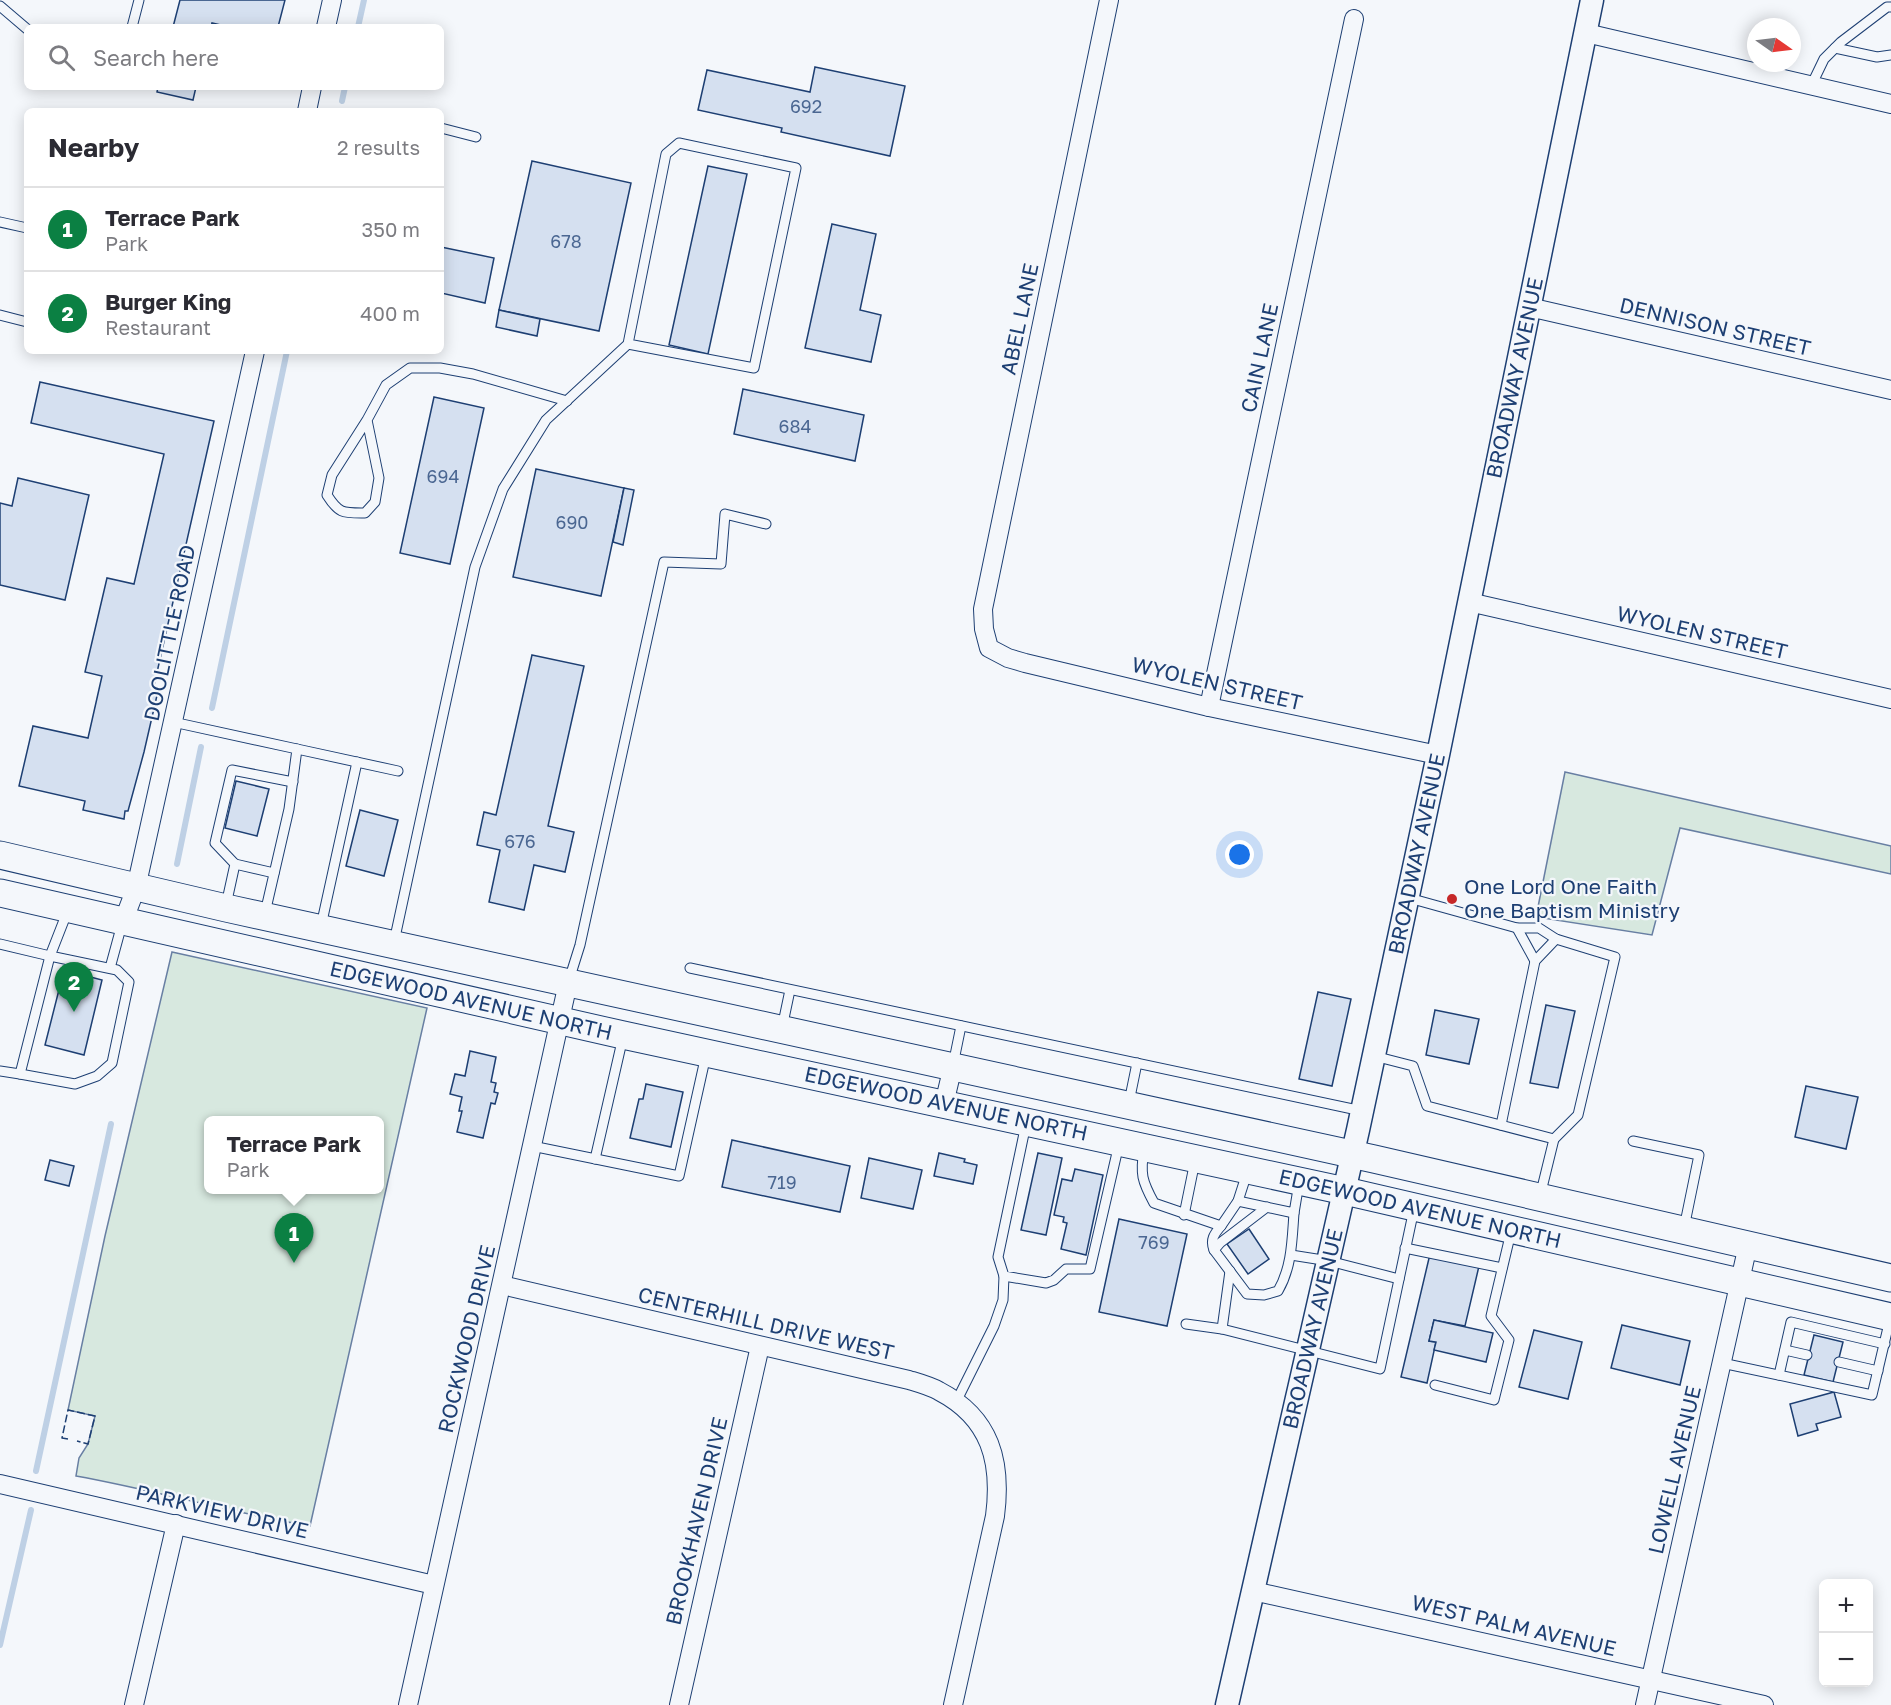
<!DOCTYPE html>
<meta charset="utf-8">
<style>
:root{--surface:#fff;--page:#f2f2f3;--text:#2b2b33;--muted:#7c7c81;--line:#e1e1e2;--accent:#0b8043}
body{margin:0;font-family:"Golos Text",sans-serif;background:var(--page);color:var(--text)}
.controls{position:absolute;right:18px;bottom:18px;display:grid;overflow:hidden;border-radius:9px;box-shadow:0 3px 15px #0003}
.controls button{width:54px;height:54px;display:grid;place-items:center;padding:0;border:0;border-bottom:2px solid var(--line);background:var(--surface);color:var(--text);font:30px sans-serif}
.compass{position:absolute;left:1747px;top:18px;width:54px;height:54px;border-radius:50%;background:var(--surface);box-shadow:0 3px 15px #0003;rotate:104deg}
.you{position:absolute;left:1240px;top:855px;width:21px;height:21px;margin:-15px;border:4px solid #fff;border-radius:50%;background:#1a73e8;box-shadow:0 0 0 9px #1a73e833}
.badge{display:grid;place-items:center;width:39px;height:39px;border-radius:50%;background:var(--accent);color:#fff;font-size:20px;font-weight:700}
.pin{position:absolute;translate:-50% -50px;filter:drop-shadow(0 2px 3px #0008)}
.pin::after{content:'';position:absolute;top:32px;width:21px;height:18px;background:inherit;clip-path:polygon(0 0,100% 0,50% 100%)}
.popup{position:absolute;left:204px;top:1116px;width:180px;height:78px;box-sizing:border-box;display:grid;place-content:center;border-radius:9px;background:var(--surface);filter:drop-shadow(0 2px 4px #0005);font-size:20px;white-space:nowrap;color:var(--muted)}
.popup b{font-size:22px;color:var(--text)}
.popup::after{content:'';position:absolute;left:50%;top:100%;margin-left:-12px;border:12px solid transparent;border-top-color:var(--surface)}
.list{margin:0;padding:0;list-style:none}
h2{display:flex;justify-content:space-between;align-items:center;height:78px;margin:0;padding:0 24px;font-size:26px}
h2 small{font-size:20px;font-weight:400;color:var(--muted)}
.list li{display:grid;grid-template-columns:39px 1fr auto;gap:18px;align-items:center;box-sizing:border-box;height:84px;padding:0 24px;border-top:2px solid var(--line)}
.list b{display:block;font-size:22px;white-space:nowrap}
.list p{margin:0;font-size:20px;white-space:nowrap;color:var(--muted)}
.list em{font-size:20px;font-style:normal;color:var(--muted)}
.icon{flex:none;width:33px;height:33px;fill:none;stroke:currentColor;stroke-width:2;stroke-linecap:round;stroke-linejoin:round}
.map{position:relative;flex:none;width:1891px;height:1705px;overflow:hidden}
.search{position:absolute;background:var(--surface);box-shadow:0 3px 15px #0003;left:24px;top:24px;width:420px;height:66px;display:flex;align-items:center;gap:15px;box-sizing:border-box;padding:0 21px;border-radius:9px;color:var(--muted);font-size:22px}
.panel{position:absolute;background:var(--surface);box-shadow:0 3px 15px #0003;left:24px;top:108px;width:420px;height:246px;border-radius:9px}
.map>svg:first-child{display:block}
.green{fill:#d7e8df;stroke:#687fa3;stroke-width:1.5;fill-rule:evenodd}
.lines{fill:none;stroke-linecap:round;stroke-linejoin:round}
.stream{stroke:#bed0e5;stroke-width:6}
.building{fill:#d5e0f0;stroke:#1d3f73;stroke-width:1.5}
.service-casing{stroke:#1d3f73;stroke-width:11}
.minor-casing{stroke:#1d3f73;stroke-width:20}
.tertiary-casing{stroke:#1d3f73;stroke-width:25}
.primary-casing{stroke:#1d3f73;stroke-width:29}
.service{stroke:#f4f7fb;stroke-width:9}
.minor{stroke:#f4f7fb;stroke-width:18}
.tertiary{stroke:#f4f7fb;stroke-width:22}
.primary{stroke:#f4f7fb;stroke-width:27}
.fence{stroke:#1d3f73;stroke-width:1.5;stroke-dasharray:8 3;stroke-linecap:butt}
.poi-dot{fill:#c62828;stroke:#f4f7fb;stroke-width:2}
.labels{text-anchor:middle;stroke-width:4.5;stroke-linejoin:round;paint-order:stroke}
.number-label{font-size:18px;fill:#4b6792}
.street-label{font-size:21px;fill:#1d3f73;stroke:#f4f7fb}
.poi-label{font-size:21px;fill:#1d3f73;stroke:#f4f7fb;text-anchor:start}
</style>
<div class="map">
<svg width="1891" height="1705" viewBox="0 0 1891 1705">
<rect width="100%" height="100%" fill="#f4f7fb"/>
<g class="green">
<path d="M1565,772L1891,846V874L1680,828L1652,935L1536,917Z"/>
<path d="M172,952L427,1008L310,1526C231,1513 155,1490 76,1476L79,1458L88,1444L95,1416L68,1410L105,1236ZM208,1120H380V1190H208Z"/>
</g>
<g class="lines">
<g class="stream">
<path d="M358,27L364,0"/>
<path d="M342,101L345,87"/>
<path d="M212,708L287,351"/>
<path d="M177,864L201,747"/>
<path d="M36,1471L111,1124"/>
<path d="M0,1645L31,1510"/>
</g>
</g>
<g class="building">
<path d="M180,0H285L278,27H229L212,23L211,27H173Z"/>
<path d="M815,67L905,86L890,156L781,132L782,128L698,110L707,70L810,92Z"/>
<path d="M158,87H196L193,100L157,92Z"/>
<path d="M532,161L631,183L599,331L499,310Z"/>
<path d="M708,166L747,174L708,354L669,345Z"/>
<path d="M832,224L876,234L860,310L881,315L871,362L805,348Z"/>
<path d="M441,247L494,258L485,303L441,293Z"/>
<path d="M499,310L540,319L537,336L496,327Z"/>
<path d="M40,382L214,421L153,690L158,691L144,752L128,811H125L124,819L83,810L85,801L19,786L33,726L88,738L102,676L85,672L107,578L134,584L164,454L31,423Z"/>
<path d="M743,389L864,415L855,461L734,434Z"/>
<path d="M434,397L484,408L450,564L400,553Z"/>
<path d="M536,469L624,488L601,596L513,577Z"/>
<path d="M18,478L89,495L65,600L0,585V503L12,506Z"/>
<path d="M624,488L634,490L623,545L613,542Z"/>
<path d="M532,655L584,666L548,826L574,832L565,872L534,865L524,910L489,902L500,850L477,845L484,812L496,815Z"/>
<path d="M236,781L269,789L257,836L225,828Z"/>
<path d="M360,810L398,820L384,876L346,866Z"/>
<path d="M64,970L102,980L84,1055L45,1045Z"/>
<path d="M1318,992L1351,999L1332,1086L1299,1079Z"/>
<path d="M1546,1005L1575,1011L1558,1088L1530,1083Z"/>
<path d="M1435,1010L1479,1019L1469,1064L1426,1055Z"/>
<path d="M470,1051L496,1057L491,1082L496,1083L494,1092L498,1093L495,1104L491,1103L483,1138L457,1132L462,1111H459L462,1097L450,1094L455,1074L465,1076Z"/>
<path d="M646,1084L683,1092L671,1147L630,1138L639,1099H643Z"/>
<path d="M1806,1086L1858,1097L1846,1149L1795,1137Z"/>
<path d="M732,1140L850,1166L840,1212L722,1187Z"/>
<path d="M939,1153L965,1159L964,1162L977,1165L973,1184L934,1176Z"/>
<path d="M1038,1153L1062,1158L1046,1235L1021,1230Z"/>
<path d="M869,1158L922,1170L913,1209L861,1198Z"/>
<path d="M50,1160L74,1166L69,1186L45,1180Z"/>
<path d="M1075,1169L1103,1175L1086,1255L1061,1249L1067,1223L1063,1222L1064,1217L1054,1215L1062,1179L1072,1181Z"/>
<path d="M1119,1219L1187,1234L1167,1326L1099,1312Z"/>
<path d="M1249,1229L1269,1259L1248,1274L1227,1244Z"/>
<path d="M1430,1254L1479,1266L1465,1326L1434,1320L1429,1341L1436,1342L1427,1383L1401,1377Z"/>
<path d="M1434,1320L1493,1333L1486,1362L1434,1350L1436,1342L1429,1341Z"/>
<path d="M1622,1325L1690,1341L1680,1385L1611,1368Z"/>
<path d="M1534,1330L1582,1342L1568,1399L1519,1387Z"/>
<path d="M1814,1335L1843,1342L1833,1382L1804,1375Z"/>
<path d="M1834,1392L1841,1417L1816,1424L1818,1430L1798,1436L1790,1404Z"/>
</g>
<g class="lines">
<defs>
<g id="service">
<path d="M0,6L27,29"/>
<path d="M132,27L139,0"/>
<path d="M1835,48L1877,57L1891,55"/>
<path d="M1811,86L1824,59L1841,42L1887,7H1891"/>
<path d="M441,128L476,137"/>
<path d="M0,222L27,228"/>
<path d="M0,315L27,322"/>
<path d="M367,420L332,475L327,495C339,514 343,513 365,513L375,502L379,478L367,420L386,385L410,368H440L473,374L567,401"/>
<path d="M173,722L297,749L289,809L265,913"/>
<path d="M297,749L398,771"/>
<path d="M235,864L274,873"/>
<path d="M1409,898L1517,928H1539L1556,939L1615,957L1578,1115L1554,1139"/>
<path d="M226,905L235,864L215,843L232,770L293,782"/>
<path d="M321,926L357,762"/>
<path d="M1517,928L1535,961"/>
<path d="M394,942L475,567L503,489L546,420L628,344L666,154L679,143L796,168L754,368L628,344"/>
<path d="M0,944L50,956L20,1074L0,1071"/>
<path d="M110,968L122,924"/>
<path d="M690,968L1362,1111"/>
<path d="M569,980L580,945L664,562L721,564L725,514L766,524"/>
<path d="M782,1028L790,990"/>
<path d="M1374,1056L1413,1066L1427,1106L1554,1139L1540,1196"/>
<path d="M953,1065L961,1026"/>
<path d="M20,1074L75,1084L97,1076L112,1063L129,982L117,970L50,956L68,910"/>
<path d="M1129,1102L1137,1063"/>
<path d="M1026,1124L998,1257L1004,1276L1046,1283L1054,1280L1066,1269H1090L1119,1144"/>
<path d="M1501,1125L1535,961L1556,939"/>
<path d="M1633,1141L1699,1155L1684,1228"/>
<path d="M532,1146L679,1176L706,1055"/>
<path d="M1144,1149C1140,1174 1142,1181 1154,1203L1221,1226L1238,1201L1247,1173"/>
<path d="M595,1159L623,1037"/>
<path d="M1238,1201L1294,1213L1299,1183"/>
<path d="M1184,1215L1195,1161"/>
<path d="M1221,1226C1214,1234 1210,1240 1214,1250L1247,1294L1264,1295L1278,1291C1292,1267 1292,1240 1294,1213"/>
<path d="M1405,1248L1502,1268"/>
<path d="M1214,1250L1220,1243L1267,1207"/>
<path d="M1291,1255L1329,1261L1399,1279"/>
<path d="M1230,1271L1222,1329L1380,1369L1414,1209"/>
<path d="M1186,1324L1222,1329"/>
<path d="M1785,1350L1807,1355"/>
<path d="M1839,1362L1878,1371"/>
<path d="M1722,1363L1872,1395L1890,1319"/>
<path d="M1779,1375L1791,1322L1885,1344"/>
<path d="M1435,1385L1494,1400L1509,1340L1491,1316L1511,1232"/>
<path d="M956,1402L994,1326L1003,1300L1004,1276"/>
</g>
<g id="minor">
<path d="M1109,0L983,609L984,629L989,648L1008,658L1025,663L1209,707L1438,755"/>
<path d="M326,27L332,0"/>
<path d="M1586,33L1891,104"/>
<path d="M307,111L312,87"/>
<path d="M1529,307L1891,390"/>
<path d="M1469,602L1891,699"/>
<path d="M1209,707L1354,19"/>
<path d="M123,922L136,888L255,351"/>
<path d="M944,1104L953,1066"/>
<path d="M502,1285L909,1380C919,1383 930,1386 939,1391C991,1418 1002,1462 995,1516L953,1705"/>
<path d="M0,1484L434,1585"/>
<path d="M1253,1591L1764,1705"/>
<path d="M134,1705L176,1524"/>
<path d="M408,1705L568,983"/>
<path d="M679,1705L760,1346"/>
<path d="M1645,1705L1748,1245"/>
</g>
<path id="tertiary" d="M1227,1705L1358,1130L1438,755L1592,0"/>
<g id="primary">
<path d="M0,855L226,908L1374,1159L1891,1278"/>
<path d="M0,893L623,1035L1345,1191L1891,1317"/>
</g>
</defs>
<use href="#service" class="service-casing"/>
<use href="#minor" class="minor-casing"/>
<use href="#tertiary" class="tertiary-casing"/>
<use href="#primary" class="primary-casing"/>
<use href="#service" class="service"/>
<use href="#minor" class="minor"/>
<use href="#tertiary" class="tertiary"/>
<use href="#primary" class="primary"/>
<path class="fence" d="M68,1439L62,1438L68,1410L95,1416L88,1444L77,1441"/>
</g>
<circle class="poi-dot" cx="1452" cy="899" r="6"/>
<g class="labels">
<g class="number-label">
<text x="806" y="113">692</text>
<text x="566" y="248">678</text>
<text x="795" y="433">684</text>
<text x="443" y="483">694</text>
<text x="572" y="529">690</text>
<text x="520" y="848">676</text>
<text x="782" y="1189">719</text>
<text x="1154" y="1249">769</text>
</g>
<g class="street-label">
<text transform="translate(1020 319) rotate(-78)" y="7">ABEL LANE</text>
<text transform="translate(1715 327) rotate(13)" y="7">DENNISON STREET</text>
<text transform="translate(1260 358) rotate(-78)" y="7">CAIN LANE</text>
<text transform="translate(1515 378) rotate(-78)" y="7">BROADWAY AVENUE</text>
<text transform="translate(170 633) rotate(-78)" y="7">DOOLITTLE ROAD</text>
<text transform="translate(1702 633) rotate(13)" y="7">WYOLEN STREET</text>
<text transform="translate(1217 684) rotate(13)" y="7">WYOLEN STREET</text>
<text transform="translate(1417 854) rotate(-78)" y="7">BROADWAY AVENUE</text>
<text transform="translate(471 1001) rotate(13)" y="7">EDGEWOOD AVENUE NORTH</text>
<text transform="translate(946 1104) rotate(12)" y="7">EDGEWOOD AVENUE NORTH</text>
<text transform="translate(1420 1209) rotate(13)" y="7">EDGEWOOD AVENUE NORTH</text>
<text transform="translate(766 1324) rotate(13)" y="7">CENTERHILL DRIVE WEST</text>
<text transform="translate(1313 1329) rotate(-77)" y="7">BROADWAY AVENUE</text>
<text transform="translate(467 1339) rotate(-77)" y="7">ROCKWOOD DRIVE</text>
<text transform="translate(1675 1470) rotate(-77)" y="7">LOWELL AVENUE</text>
<text transform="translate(222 1512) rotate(13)" y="7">PARKVIEW DRIVE</text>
<text transform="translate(697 1521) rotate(-77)" y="7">BROOKHAVEN DRIVE</text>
<text transform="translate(1514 1626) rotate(13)" y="7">WEST PALM AVENUE</text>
</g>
<g class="poi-label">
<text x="1464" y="894">One Lord One Faith<tspan x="1464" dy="24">One Baptism Ministry</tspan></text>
</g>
</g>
</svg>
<div class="controls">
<button>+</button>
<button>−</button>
</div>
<svg class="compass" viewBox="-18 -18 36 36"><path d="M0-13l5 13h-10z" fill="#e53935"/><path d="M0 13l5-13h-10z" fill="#7c7c81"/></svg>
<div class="you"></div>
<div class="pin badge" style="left:294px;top:1263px">1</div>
<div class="popup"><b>Terrace Park</b>Park</div>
<div class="pin badge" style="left:74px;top:1012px">2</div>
<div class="search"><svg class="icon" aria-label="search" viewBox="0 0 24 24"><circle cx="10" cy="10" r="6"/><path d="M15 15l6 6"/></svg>Search here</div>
<section class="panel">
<h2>Nearby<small>2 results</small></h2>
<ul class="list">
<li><span class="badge">1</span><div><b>Terrace Park</b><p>Park</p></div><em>350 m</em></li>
<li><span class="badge">2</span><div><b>Burger King</b><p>Restaurant</p></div><em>400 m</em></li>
</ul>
</section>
</div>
